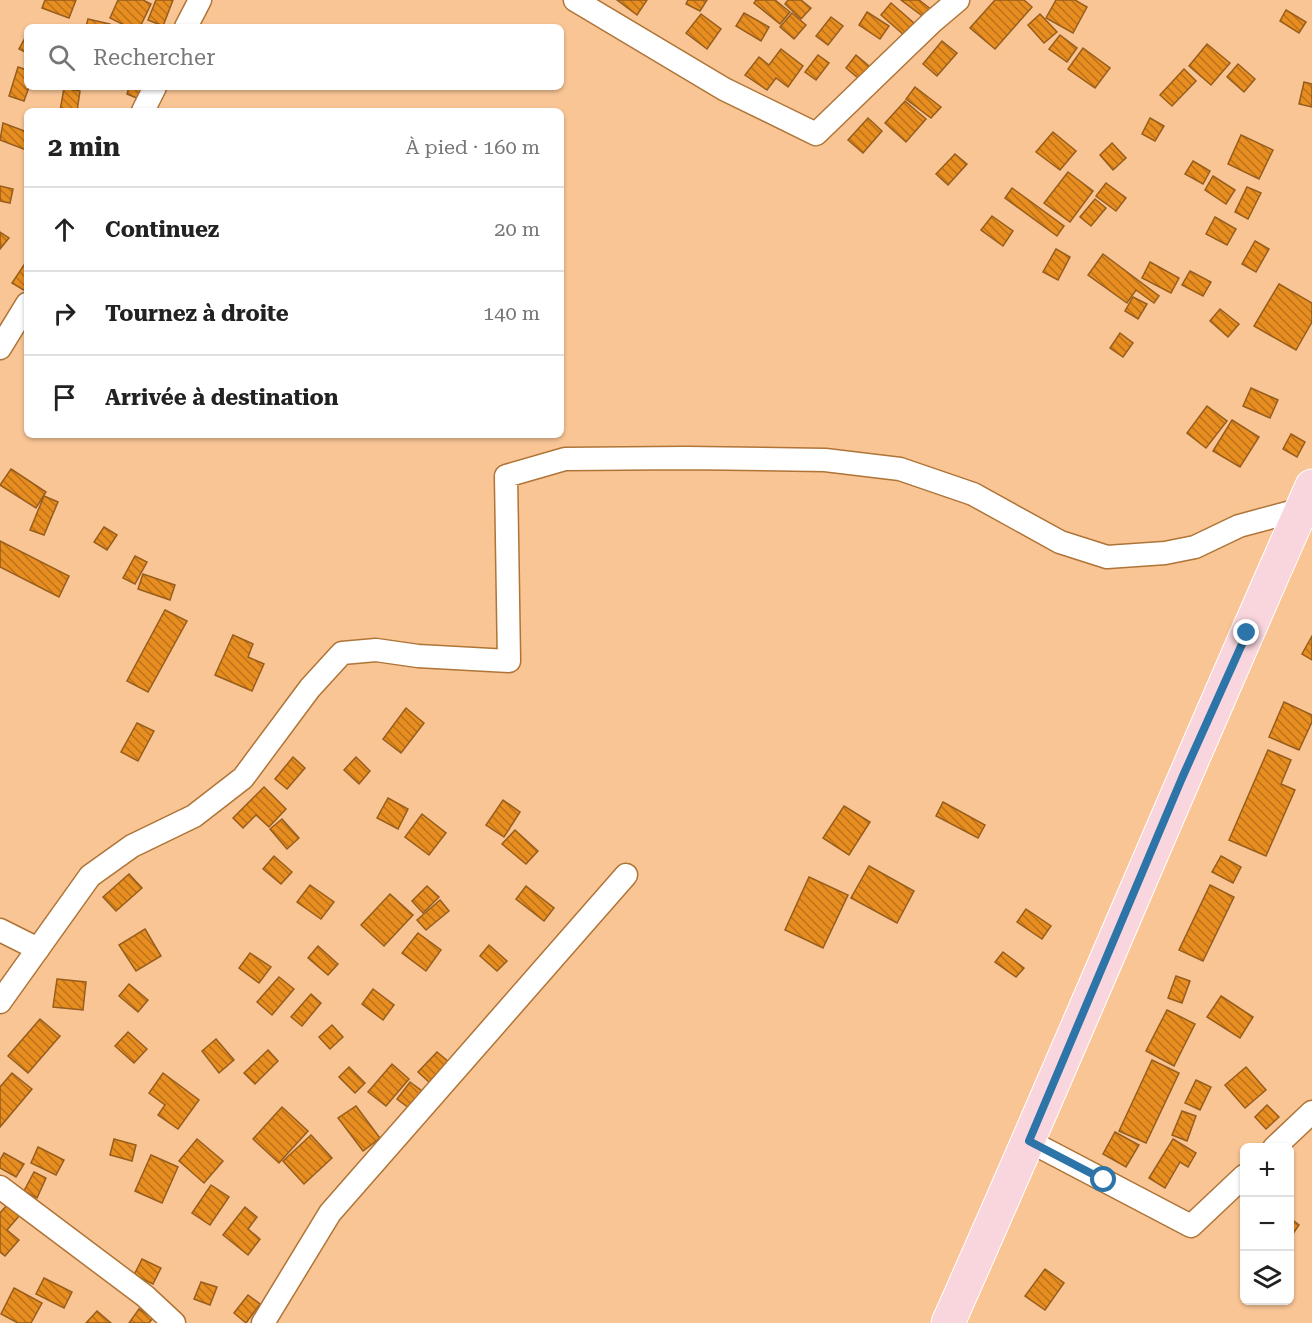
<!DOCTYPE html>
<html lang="fr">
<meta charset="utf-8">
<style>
:root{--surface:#fff;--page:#f6f6f6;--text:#222;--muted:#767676;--line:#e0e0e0}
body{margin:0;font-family:"Roboto Serif",serif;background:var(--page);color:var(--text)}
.controls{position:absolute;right:18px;bottom:18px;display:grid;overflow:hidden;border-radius:9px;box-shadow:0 2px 4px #0004}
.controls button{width:54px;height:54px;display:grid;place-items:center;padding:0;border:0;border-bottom:2px solid var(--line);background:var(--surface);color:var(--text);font:30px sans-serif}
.stop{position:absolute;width:18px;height:18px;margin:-14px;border:4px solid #2d74a8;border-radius:50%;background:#fff}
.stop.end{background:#2d74a8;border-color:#fff;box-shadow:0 2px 6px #0008}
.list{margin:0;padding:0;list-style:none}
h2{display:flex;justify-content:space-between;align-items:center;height:78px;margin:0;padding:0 24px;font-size:26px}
h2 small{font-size:20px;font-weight:400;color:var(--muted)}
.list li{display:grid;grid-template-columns:39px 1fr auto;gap:18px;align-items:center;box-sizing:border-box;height:84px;padding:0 24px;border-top:2px solid var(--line)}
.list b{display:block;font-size:22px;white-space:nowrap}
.list em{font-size:20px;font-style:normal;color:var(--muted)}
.icon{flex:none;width:33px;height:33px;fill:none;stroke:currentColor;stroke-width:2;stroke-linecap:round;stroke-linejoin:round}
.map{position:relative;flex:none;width:1312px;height:1323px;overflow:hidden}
.search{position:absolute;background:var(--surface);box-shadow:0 2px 4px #0004;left:24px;top:24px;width:540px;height:66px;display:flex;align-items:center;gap:15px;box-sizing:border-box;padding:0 21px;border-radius:9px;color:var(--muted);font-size:22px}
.panel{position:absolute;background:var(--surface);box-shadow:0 2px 4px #0004;left:24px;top:108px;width:540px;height:330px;border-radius:9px}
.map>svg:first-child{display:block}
.building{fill:url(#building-back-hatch);stroke:#975d1c;stroke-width:1.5}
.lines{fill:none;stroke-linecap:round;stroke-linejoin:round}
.minor-casing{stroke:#af7436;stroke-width:25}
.primary-casing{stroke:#fff;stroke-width:35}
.minor{stroke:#fff;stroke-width:22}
.primary{stroke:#f9d6dd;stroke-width:33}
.route{stroke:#2d74a8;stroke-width:8}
</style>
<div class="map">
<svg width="1312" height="1323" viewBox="0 0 1312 1323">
<defs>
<pattern id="building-back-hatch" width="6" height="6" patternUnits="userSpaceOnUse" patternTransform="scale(1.5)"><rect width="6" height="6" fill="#e88e21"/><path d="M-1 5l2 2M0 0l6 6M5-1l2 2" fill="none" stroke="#bc721a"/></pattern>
</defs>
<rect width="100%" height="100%" fill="#f9c595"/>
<g class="building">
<path d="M45,0H76L69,18L42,8Z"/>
<path d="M118,0H143L151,4L140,27H128L110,18Z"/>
<path d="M156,0H173L163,26L148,20Z"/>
<path d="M617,0H647L637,15Z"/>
<path d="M688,0H707L700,11L686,4Z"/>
<path d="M756,0H775L790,12L780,24L754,3Z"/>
<path d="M788,0H801L811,8L801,19L785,4Z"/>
<path d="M901,0H919L932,10L925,18Z"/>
<path d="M995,0H1024L1032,7L995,49L970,28Z"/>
<path d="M1056,0H1075L1087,7L1073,33L1046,18Z"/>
<path d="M891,3L914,23L904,35L881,15Z"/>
<path d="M1286,10L1306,22L1299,33L1280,21Z"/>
<path d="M867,12L889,26L880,39L859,25Z"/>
<path d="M744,13L769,27L761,41L736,26Z"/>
<path d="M792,13L806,25L794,39L780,27Z"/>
<path d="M701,14L721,29L707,49L686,33Z"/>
<path d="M1040,14L1057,32L1044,43L1028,25Z"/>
<path d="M831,17L843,26L828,45L816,36Z"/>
<path d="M88,19L110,24L109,27H86Z"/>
<path d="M1060,35L1077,48L1067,62L1049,49Z"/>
<path d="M25,38L27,39V53L19,49Z"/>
<path d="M942,41L957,53L937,76L923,64Z"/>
<path d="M1207,44L1230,63L1211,85L1189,66Z"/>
<path d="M1083,48L1110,68L1095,88L1068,69Z"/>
<path d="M781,49L803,66L788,87L776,78L767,90L745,75L759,57L769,65Z"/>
<path d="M818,55L829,63L816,80L805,72Z"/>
<path d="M856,55L875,71L864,83L846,68Z"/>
<path d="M1238,64L1255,79L1244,92L1227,77Z"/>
<path d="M18,67L27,70L29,87L24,101L9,96Z"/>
<path d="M1184,69L1196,81L1172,106L1160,95Z"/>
<path d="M1304,82L1312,84V107L1299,104Z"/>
<path d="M129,87H150L146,102L127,94Z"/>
<path d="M915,87L941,107L931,118L906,99Z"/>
<path d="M64,88L80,91L77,111H60Z"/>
<path d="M905,101L926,119L906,142L885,123Z"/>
<path d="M868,118L882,131L863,153L848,140Z"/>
<path d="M1150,118L1164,126L1155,141L1142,134Z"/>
<path d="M3,123L27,132L26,150L0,140Z"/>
<path d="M1053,132L1076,151L1060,170L1036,152Z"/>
<path d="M1241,135L1273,150L1259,179L1228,164Z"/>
<path d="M1112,143L1126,158L1113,170L1100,155Z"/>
<path d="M955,154L967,164L948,185L936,174Z"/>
<path d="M1193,161L1210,171L1203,184L1185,174Z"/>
<path d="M1068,172L1093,191L1070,222L1044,203Z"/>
<path d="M1213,176L1235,190L1226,204L1205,190Z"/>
<path d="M1106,183L1126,198L1116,211L1096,196Z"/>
<path d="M0,186L13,189L10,203L0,201Z"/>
<path d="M1247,187L1261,193L1248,219L1235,212Z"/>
<path d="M1012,188L1064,226L1057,236L1005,198Z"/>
<path d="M1095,199L1106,208L1091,226L1080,217Z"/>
<path d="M992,216L1013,231L1003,246L981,230Z"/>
<path d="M1215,217L1236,229L1227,245L1206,234Z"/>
<path d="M0,232L9,238L0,249Z"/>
<path d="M1255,241L1269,249L1256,272L1242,264Z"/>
<path d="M1056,249L1070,257L1058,280L1043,272Z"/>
<path d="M1103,254L1159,296L1154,303L1136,290L1127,303L1088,275Z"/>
<path d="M26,262H27V292L12,283Z"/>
<path d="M1150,262L1179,278L1171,293L1142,278Z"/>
<path d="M1190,271L1211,282L1203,296L1182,285Z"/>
<path d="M1279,284L1312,303V322L1296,350L1254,326Z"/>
<path d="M1133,297L1147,304L1138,319L1125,311Z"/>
<path d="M1220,309L1239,324L1228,337L1210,321Z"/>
<path d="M1120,333L1133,343L1123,357L1110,348Z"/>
<path d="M1251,388L1278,400L1270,418L1243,406Z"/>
<path d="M1207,406L1227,421L1206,448L1187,433Z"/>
<path d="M1232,420L1259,437L1240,467L1213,451Z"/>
<path d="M1291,434L1305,442L1297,457L1283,449Z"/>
<path d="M11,469L46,492L36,508L0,485Z"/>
<path d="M44,496L58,502L44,535L30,530Z"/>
<path d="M104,527L117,535L107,550L94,542Z"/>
<path d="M0,541L69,576L59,597L0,567Z"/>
<path d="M135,556L147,562L135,584L123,578Z"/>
<path d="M143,574L175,585L170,600L138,589Z"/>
<path d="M165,610L187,621L148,692L127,681Z"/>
<path d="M233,635L253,644L248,657L264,664L252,691L215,675Z"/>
<path d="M1312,636V660L1302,654Z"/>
<path d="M1284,702L1312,715V722L1299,750L1269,737Z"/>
<path d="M406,708L424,723L401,753L383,739Z"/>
<path d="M137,723L154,731L138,761L121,752Z"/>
<path d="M1268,750L1291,760L1281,784L1295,790L1266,856L1229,840Z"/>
<path d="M293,757L305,768L287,789L275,779Z"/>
<path d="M356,757L370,771L359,784L344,770Z"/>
<path d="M264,787L286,809L269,827L256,815L243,828L233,818Z"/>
<path d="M388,798L408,809L398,829L377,818Z"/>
<path d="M503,800L520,812L504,837L486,825Z"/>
<path d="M943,802L985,825L978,838L936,816Z"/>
<path d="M844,806L870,822L849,855L823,838Z"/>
<path d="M422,814L446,833L429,855L405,837Z"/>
<path d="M282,819L299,838L287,849L270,829Z"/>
<path d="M515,830L538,851L526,864L502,844Z"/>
<path d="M274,856L292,872L281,884L263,869Z"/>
<path d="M1221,856L1241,867L1233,883L1212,872Z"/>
<path d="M869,866L914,891L897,923L851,898Z"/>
<path d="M129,874L142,888L116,911L103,897Z"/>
<path d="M809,877L848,895L823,948L785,930Z"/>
<path d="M310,885L334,902L321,919L297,902Z"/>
<path d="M1210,885L1234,897L1203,961L1179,950Z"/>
<path d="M427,886L439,897L423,913L412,901Z"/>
<path d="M526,886L554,908L544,921L516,899Z"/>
<path d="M390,894L413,915L384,946L361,925Z"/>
<path d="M440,900L449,911L426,930L417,920Z"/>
<path d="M1026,909L1051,926L1042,939L1017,922Z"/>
<path d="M145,929L161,956L136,971L119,945Z"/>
<path d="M418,933L441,950L426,971L402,953Z"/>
<path d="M489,945L507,961L497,971L480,956Z"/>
<path d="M318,946L338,964L328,975L308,958Z"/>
<path d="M1003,952L1024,968L1016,977L995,962Z"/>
<path d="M250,953L271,967L259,983L239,968Z"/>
<path d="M1176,976L1190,981L1182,1003L1168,998Z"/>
<path d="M279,977L294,989L272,1015L257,1002Z"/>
<path d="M57,979L86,982L83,1010L53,1007Z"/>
<path d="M129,984L148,1000L138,1012L119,996Z"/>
<path d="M373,989L394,1005L383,1020L362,1004Z"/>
<path d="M311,994L321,1003L302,1026L291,1017Z"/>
<path d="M1221,996L1253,1017L1240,1038L1207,1017Z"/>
<path d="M1167,1010L1195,1024L1174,1066L1146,1051Z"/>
<path d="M40,1019L60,1036L28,1073L8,1056Z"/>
<path d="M332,1025L343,1037L330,1049L319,1037Z"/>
<path d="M128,1032L147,1049L134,1063L115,1046Z"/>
<path d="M216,1039L234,1060L219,1073L202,1051Z"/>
<path d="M268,1050L278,1061L255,1084L244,1073Z"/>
<path d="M437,1052L449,1062L430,1083L418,1072Z"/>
<path d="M1152,1060L1179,1073L1146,1143L1119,1131Z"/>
<path d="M392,1064L409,1079L386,1106L368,1092Z"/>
<path d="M349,1067L365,1083L355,1093L339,1077Z"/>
<path d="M1246,1067L1266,1090L1245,1108L1225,1085Z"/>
<path d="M12,1073L32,1089L0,1127V1087Z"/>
<path d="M163,1073L199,1100L178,1129L158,1115L165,1105L149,1093Z"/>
<path d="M1196,1080L1211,1087L1200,1110L1185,1103Z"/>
<path d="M410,1082L422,1091L409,1108L397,1099Z"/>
<path d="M1267,1105L1279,1117L1266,1129L1255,1117Z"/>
<path d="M356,1106L380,1138L363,1151L338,1118Z"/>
<path d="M282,1107L308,1131L279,1163L253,1139Z"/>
<path d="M1182,1111L1196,1116L1187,1141L1172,1135Z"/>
<path d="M1115,1132L1139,1145L1126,1167L1103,1154Z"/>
<path d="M311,1135L332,1158L304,1184L283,1161Z"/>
<path d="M114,1139L136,1145L132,1161L110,1155Z"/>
<path d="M197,1139L223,1161L204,1183L179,1161Z"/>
<path d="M1173,1139L1196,1153L1188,1167L1180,1162L1165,1188L1149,1178Z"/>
<path d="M38,1147L64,1160L56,1175L31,1163Z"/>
<path d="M4,1153L24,1164L16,1177L0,1168V1160Z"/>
<path d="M151,1155L178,1167L162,1203L135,1191Z"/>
<path d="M34,1172L46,1178L37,1198L24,1191Z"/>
<path d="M211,1185L229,1197L210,1225L192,1213Z"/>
<path d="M7,1205L19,1216L7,1230L19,1240L5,1256L0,1252V1213Z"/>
<path d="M245,1207L257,1217L248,1229L260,1239L248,1255L223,1235Z"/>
<path d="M1290,1218L1299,1225L1290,1238Z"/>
<path d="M142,1259L161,1268L153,1284L134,1275Z"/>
<path d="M1045,1269L1064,1283L1045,1310L1025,1296Z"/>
<path d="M44,1278L72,1292L64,1308L36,1294Z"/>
<path d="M201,1282L217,1287L210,1305L194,1299Z"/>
<path d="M14,1288L42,1303L31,1323H18L1,1314Z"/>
<path d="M248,1295L260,1304L246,1323L234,1313Z"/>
<path d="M139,1309L153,1318L149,1323H129Z"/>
<path d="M97,1311L111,1323H86Z"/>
</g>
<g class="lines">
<defs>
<g id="minor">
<path d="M575,0L724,89L816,134L932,22L958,0"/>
<path d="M186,27L200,0"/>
<path d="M143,111L155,87"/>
<path d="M0,348L27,304"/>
<path d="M0,930L38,949"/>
<path d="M0,1002L90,876L132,846L194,816L243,778L310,688L342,653L376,650L418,656L509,661L506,476L565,459L686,458L825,460L900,469L973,494L1060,542L1107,557L1165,553L1195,547L1239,526L1302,509"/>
<path d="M1029,1141L1191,1226L1244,1176"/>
<path d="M1274,1148L1312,1112"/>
<path d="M0,1187L145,1296L174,1323"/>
<path d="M263,1323L330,1213L626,875"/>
</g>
<path id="primary" d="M948,1323C1072,1045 1188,764 1312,486"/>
</defs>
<use href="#minor" class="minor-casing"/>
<use href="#primary" class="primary-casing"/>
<use href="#minor" class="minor"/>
<use href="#primary" class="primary"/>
</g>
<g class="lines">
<path class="route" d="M1104,1180L1029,1141L1182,778L1247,633"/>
</g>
</svg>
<div class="controls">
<button>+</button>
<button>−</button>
<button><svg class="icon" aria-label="layers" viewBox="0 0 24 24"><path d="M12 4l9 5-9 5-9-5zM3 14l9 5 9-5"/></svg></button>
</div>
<div class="stop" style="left:1104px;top:1180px"></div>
<div class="stop end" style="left:1247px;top:633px"></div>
<div class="search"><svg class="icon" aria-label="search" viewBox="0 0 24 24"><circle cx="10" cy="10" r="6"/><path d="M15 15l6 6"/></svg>Rechercher</div>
<section class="panel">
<h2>2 min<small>À pied · 160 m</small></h2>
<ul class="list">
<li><svg class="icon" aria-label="ahead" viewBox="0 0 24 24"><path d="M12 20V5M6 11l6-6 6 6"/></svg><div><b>Continuez</b></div><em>20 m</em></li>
<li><svg class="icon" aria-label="right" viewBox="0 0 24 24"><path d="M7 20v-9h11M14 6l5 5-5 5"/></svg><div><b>Tournez à droite</b></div><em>140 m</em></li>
<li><svg class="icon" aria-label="arrive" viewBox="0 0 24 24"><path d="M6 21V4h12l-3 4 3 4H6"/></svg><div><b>Arrivée à destination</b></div></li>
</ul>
</section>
</div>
